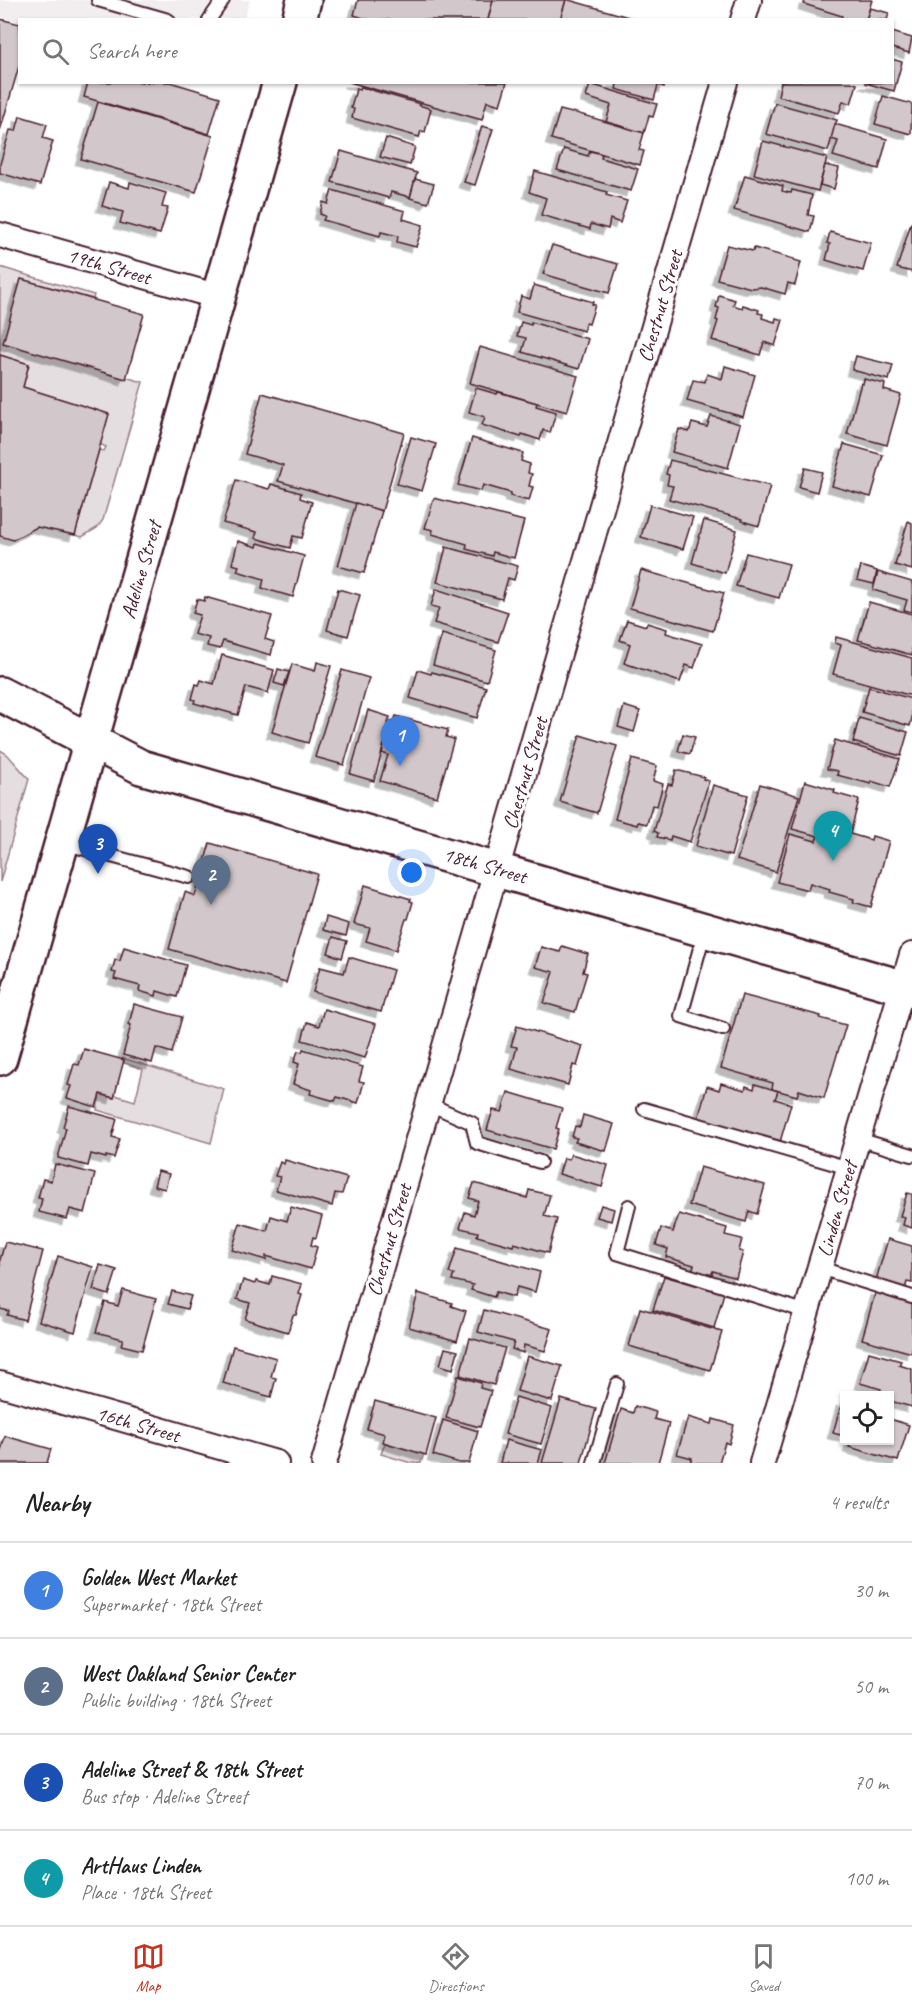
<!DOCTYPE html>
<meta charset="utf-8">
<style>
:root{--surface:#fff;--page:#f2f2f2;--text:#222;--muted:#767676;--line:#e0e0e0;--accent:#c8321e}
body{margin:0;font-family:Caveat,sans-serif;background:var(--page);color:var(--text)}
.controls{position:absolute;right:18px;bottom:18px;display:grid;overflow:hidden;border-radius:0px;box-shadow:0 2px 4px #0004}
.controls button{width:54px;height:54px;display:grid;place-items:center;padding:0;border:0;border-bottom:2px solid var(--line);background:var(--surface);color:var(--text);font:30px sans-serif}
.you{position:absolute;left:412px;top:873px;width:21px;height:21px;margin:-15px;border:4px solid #fff;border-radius:50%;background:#1a73e8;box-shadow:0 0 0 9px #1a73e833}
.badge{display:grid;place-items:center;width:39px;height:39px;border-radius:50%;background:var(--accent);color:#fff;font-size:20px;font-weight:700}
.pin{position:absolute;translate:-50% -50px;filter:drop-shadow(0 2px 3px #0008)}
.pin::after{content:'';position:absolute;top:32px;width:21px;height:18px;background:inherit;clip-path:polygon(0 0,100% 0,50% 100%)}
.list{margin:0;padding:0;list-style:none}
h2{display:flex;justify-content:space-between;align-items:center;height:78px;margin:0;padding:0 24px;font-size:26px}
h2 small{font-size:20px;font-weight:400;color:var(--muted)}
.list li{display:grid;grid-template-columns:39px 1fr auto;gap:18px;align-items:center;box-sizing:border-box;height:96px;padding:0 24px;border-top:2px solid var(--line)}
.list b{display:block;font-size:22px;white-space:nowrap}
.list p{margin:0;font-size:20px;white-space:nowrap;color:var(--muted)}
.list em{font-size:20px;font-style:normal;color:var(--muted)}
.icon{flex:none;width:33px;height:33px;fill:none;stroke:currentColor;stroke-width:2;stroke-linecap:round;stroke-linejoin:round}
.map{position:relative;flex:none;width:912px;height:1463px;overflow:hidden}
.search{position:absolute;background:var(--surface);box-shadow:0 2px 4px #0004;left:18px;right:18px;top:18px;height:66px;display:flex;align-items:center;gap:15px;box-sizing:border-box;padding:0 21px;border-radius:0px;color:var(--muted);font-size:22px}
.sheet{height:462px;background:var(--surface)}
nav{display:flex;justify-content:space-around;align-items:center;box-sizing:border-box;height:84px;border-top:2px solid var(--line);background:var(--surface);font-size:16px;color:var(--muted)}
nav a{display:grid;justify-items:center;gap:3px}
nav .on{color:var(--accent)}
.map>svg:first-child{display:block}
.built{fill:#f2eeef}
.green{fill:#e5dee0;stroke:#987e86;stroke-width:1.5}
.building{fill:#d2c7cb;stroke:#4a1f2b;stroke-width:1.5;filter:url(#shadow)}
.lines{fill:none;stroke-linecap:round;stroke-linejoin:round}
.lane-casing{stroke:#4a1f2b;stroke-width:16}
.street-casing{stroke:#4a1f2b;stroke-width:28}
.secondary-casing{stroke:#4a1f2b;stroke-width:38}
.lane{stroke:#fff;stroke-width:12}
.street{stroke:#fff;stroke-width:24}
.secondary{stroke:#fff;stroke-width:33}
.labels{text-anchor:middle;stroke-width:6;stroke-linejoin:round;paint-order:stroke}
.street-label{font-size:21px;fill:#4a1f2b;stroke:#fff}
</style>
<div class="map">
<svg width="912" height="1463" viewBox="0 0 912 1463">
<defs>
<filter id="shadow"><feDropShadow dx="-5.5" dy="5.5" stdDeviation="0" flood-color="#0004"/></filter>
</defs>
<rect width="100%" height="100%" fill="#fff"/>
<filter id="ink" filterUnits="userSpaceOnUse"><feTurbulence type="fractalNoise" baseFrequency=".0167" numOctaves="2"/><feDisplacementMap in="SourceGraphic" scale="12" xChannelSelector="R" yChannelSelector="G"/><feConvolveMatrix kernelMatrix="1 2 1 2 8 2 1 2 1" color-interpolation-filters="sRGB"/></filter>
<g filter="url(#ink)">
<path class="built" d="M0,0H250L244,19L20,20L19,23L0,16Z"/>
<g class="green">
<path d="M0,267L94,295L93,299L21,279L4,343L143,382L103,520L97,528L82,537L75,535L99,450L104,451L106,447L100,444L109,414L23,387L29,364L0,355Z"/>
<path d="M0,750L7,754L29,779L0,882Z"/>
<path d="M122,1058L224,1089L211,1143L97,1110L100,1094L114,1098L115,1095L135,1101L143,1069L124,1063V1060Z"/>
<path d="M385,1443L424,1454L421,1463H411L381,1454Z"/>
</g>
<g class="building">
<path d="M358,0H493L488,20H369L354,15Z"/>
<path d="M493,0H566L560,20H488Z"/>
<path d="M566,0H569L639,20H560Z"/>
<path d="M805,0H872L866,20H841L842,16L804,4Z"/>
<path d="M870,8L889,13L887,20H866Z"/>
<path d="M0,19L20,24V63L0,131Z"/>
<path d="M892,32L912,38L909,53L892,48Z"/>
<path d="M892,59L902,62L894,91L865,83L892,82Z"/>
<path d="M88,82H170L220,97L209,134L84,97Z"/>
<path d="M349,82H507L500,105L487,101L482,120Z"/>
<path d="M613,82H665L664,87L658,85L654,100L616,89L617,84Z"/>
<path d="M781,82H851L857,84L851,104L843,101L839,113L778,96Z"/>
<path d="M590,84L657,104L653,117L649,116L644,133L606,122L611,105L586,97Z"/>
<path d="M361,87L420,104L419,105L431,109L425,132L421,131L419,137L352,118L354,109L351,108L356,89L360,90Z"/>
<path d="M883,96L912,104L911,134L875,124Z"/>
<path d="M98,102L213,136L196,192L81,159Z"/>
<path d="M775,103L837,120L828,151L766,134Z"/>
<path d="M560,110L572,113L573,112L644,133L639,150L644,151L640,165L551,139Z"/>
<path d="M20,116L47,124L43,138L53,141L40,185L0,173V164L10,130L16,131Z"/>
<path d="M835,124L887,139L879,169L833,156L838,141L831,139Z"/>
<path d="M482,126L493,129L475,185L464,182Z"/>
<path d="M386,138L415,147L410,165L380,157Z"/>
<path d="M763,141L827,158L818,191L754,174Z"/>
<path d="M564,149L588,156L590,151L602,154L601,158L638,169L631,191L557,170Z"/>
<path d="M341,151L417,173L410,197L391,192L389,198L332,182Z"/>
<path d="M825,165L839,168L834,189L820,185Z"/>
<path d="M535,171L607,192L606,195L627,201L620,223L610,219L608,229L591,224L590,229L541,215L546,198L529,192Z"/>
<path d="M745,175L783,186L782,191L791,193L792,190L812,195L808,215L814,216L810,232L734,210Z"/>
<path d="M415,179L434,184L428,203L410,198Z"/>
<path d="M109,182L129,188L130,182L166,193L162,207L168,208L160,234L120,223L123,212L102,206Z"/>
<path d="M332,190L405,211L403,219L423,225L416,247L397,242L398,236L381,232L380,236L323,220L325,216L320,214L323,202L328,204Z"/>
<path d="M911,223H912V272L897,268Z"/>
<path d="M830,232L871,243L863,271L826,260L830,244L827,243Z"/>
<path d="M552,245L618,264L609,293L543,274Z"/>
<path d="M727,245L753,251L754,248L794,259V260L801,262L795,285L788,283L785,294L761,287L751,288L717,279Z"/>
<path d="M21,279L144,314L126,379L3,343Z"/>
<path d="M534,285L593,302L592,304L595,305L589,324L586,323L584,331L517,312L521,296L530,299Z"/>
<path d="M719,295L735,300L733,305L742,308L743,305L759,310L758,313L763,314L762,318L775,322L776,318L783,320L775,346L764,342L760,355L712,340L718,321L716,320L719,308L716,307Z"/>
<path d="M521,322L531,325V322L588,339L579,369L522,352L526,338L517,336Z"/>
<path d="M480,347L578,376L567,412L470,383Z"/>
<path d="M0,355L29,364L23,387L109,414L75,535L37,527L13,540L0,536Z"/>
<path d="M856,356L893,365L889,380L852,370Z"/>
<path d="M725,366L755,375L743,417L687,401L693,380L705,382L707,374L722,379Z"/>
<path d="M864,379L885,384L884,390L901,395L887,445L847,434L861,383L863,384Z"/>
<path d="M476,388L497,394L498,392L537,403L536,406L556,412L550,433L543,430L540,440L522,434L521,437L482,425L485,417L469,412Z"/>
<path d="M262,393L404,433L382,511L278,481L283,465L245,454Z"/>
<path d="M711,416L740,424L728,468L672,452L679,429L689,432L692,423L707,427Z"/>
<path d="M411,437L436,444L422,491L397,484Z"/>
<path d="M472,438L523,453L521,461L530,464L528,473L532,474L529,486L533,487L529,501L510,496L511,493L483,485L481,491L458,485Z"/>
<path d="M844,444L883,455L871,497L832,486Z"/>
<path d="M670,460L770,486L759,526L742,521V519L669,499L673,486L667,485L669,475L666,474Z"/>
<path d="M805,468L822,472L817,492L799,487Z"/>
<path d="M236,480L269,489L271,484L301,493L300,498L312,502L302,538L293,536L290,548L255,538L257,532L223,523Z"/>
<path d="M434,498L524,521L514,558L493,552L492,556L466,549L467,544L432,534L433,530L425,528Z"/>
<path d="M356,503L382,511L364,573L338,566Z"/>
<path d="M650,505L693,517L683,549L641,537Z"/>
<path d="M704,520L737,530L725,573L692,563Z"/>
<path d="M908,521L912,523V570L895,565Z"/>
<path d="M238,541L257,547L258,543L304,556L293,597L262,588L264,579L237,571L239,566L232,564Z"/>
<path d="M446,547L518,566L514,580L508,578L502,599L437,582Z"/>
<path d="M746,553L789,564L779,598L736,586Z"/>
<path d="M861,566L877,571L874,584L857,580Z"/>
<path d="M641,570L724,593L713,631L630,608Z"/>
<path d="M878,572L912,582V612L904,610L907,600L873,590Z"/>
<path d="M338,589L360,595L348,636L327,630Z"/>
<path d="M436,589L508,612L498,642L434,623L439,608L431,606Z"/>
<path d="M205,597L272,616L265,639L274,642L271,655L223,641L220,649L207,646L209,638L194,634L200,615L193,613L197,599L204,601Z"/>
<path d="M869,602L912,614V655L858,640Z"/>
<path d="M627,620L646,626L647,623L667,629L666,633L702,644L694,668L686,665L680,682L624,663L630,644L620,640Z"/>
<path d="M442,634L496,650L487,681L433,665Z"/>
<path d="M836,637L912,658V696L833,674L841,645L835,643Z"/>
<path d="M222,655L274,670L268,693L246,687L238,715L194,703L195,700L192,699L196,684L199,685L201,680L214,684Z"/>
<path d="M317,662L331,666L308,743L272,732L292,664L315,671Z"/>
<path d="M278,669L289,672L284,686L274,683Z"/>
<path d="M342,670L369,678L344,765L315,757Z"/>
<path d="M418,670L431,674L432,672L486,687L477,718L410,698Z"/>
<path d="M869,687L912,699V718L910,726L862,712Z"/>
<path d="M624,706L640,711L634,732L618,727Z"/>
<path d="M368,710L390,717L384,736L386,737L374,781L350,774Z"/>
<path d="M396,716L448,730L446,737L454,739L437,797L380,781L388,755L382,753L391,721L394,722Z"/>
<path d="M859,718L908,732L901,756L853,742Z"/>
<path d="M683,734L695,737L690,754L678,751Z"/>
<path d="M580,735L617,746L597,813L560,802Z"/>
<path d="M835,740L900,759L890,787L871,781V784L837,775L838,771L827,769Z"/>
<path d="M632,759L657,766L653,781L663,784L657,806L652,805L647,824L638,822L637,825L615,819Z"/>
<path d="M676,770L704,777L703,779L709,781L690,842L671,836L670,840L657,837L658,833L654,831L668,784L672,785Z"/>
<path d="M805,781L835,790L834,793L859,800L850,834L871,840L872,836L889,841L871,907L853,902L854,899L829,892L830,889L810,883L808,890L777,882L790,834L816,841L818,836L792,829Z"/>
<path d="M760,784L799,796L776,872L737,860Z"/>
<path d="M713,785L748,795L731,856L696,846Z"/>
<path d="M210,843L317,874L286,983L169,949L185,892L195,896Z"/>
<path d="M365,885L411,899L410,901L413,902L408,919H406L396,950L366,941L370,928L354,924Z"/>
<path d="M326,917L349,924L346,936L323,930Z"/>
<path d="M333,937L347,941L342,958L328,953Z"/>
<path d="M562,946L588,954L583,972L587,973L575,1012L544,1003L554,972L535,967L541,947L560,952Z"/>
<path d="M124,947L186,965L177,997L157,991L156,996L139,991L140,986L114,979L116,973L112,972L115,960L120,961Z"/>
<path d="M349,957L393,970L381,1012L313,992L320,967L344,973Z"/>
<path d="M742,995L821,1016L820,1018L846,1025L824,1098L799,1090L797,1096L772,1089L773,1083L721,1068Z"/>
<path d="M134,1004L182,1017L172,1053L156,1048L152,1063L123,1055L131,1025L129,1024Z"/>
<path d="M324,1009L376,1024L365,1058L302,1040L307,1022L319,1026Z"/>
<path d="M517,1026L583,1046L577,1066L573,1065L568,1085L511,1069L517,1047L511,1046Z"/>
<path d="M84,1049L124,1060L114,1098L100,1094L96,1107L67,1098L71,1086L68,1085L74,1064L79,1065Z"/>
<path d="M303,1049L363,1067L359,1081L364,1082L358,1103L337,1097L335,1101L310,1094L311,1090L293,1084L299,1064L294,1062L298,1051L302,1052Z"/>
<path d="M721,1083L745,1090L746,1086L754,1089L755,1084L778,1091L775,1099L791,1104L780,1142L698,1119L707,1086L719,1090Z"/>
<path d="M508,1092L562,1108L556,1128L559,1129L553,1149L487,1130L493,1110L502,1112Z"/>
<path d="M69,1106L117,1119L112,1137L120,1139L114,1158L106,1156V1158L91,1154L88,1166L58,1158L66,1128L63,1127Z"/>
<path d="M583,1115L614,1124L606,1151L575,1142L577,1138L572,1137L575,1126L580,1127Z"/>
<path d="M571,1154L608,1165L602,1187L559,1174L564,1158L569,1159Z"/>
<path d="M285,1160L347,1178L342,1194L335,1193L332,1206L276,1190L280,1177L275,1176L280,1162L284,1164Z"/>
<path d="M55,1164L95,1174L85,1213L70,1209L67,1219L39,1212L42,1199L38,1198L43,1179L51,1181Z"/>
<path d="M700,1167L765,1185L757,1214L749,1211L746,1222L689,1205Z"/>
<path d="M158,1171L169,1174L165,1189L154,1186Z"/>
<path d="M474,1183L527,1198L529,1190L550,1195L544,1216L557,1219L548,1253L514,1243L513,1246L477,1236L478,1232L460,1228L465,1212L474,1215L478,1201L469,1198Z"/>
<path d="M907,1193L912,1194V1228L903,1225L905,1217L900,1216Z"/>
<path d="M601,1205L614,1209L611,1221L597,1217Z"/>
<path d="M291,1207L322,1216L316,1238L313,1237L311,1245L317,1247L311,1269L266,1256V1260L232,1250L240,1223L267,1231L271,1216L287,1221Z"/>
<path d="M679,1214L727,1228L725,1235L742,1239L739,1251L743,1252L736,1278L713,1271L711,1276L692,1271L694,1265L666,1257L668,1249L656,1245L661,1228L673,1232Z"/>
<path d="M888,1239L912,1246V1283L907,1282L905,1289L876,1280Z"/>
<path d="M5,1242L43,1251L25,1320L7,1315L9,1311L0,1309V1260Z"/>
<path d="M457,1248L540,1272L535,1292L517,1287L514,1297L496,1292L494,1297L471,1290L473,1285L452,1280L454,1274L449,1273Z"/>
<path d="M58,1256L93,1267L75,1332L39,1321Z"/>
<path d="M100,1265L117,1270L109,1295L93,1290Z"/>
<path d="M272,1276L302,1284L299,1294L302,1295L296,1315H293L288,1332L245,1319L250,1303L237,1299L243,1280L255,1284L256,1281L270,1285Z"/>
<path d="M664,1276L724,1293L714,1328L653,1310Z"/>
<path d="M123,1290L156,1299L142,1350L121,1345L123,1339L96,1332L105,1302L118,1306Z"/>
<path d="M876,1290L912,1301V1353L862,1339Z"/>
<path d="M172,1291L191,1296L187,1309L168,1304Z"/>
<path d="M418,1293L452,1303L451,1306L466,1311L457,1341L409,1327Z"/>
<path d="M640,1308L722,1332L710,1370L629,1346Z"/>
<path d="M484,1310L552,1329L545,1351L524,1345L523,1353L512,1349L514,1342L478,1332Z"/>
<path d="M470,1338L505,1348L494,1385L460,1375Z"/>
<path d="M233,1346L276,1358L271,1377L276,1378L271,1397L223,1383Z"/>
<path d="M445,1348L458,1351L453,1369L440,1365Z"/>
<path d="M869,1352L901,1361L899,1365L912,1369V1407L890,1401V1396H879L881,1389L860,1383Z"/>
<path d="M527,1356L562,1366L552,1401L517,1391Z"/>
<path d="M458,1376L481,1383L480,1388L491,1391L480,1427L446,1418Z"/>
<path d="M516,1397L552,1408L541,1444L505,1434Z"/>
<path d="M561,1399L596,1409L581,1463H542Z"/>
<path d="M375,1401L436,1418L426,1455L383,1442L385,1434L367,1429Z"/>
<path d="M842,1401L844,1402V1436L833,1433Z"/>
<path d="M635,1406L656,1412L654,1419L669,1423L658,1463H605L621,1409L633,1413Z"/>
<path d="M688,1417L712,1424L713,1419L734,1425L729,1444L725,1442L719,1463H690L692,1458L677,1454Z"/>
<path d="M890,1419L909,1425L898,1461L849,1447L851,1440H890Z"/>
<path d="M443,1420L478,1431L469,1463H459L433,1455Z"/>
<path d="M5,1436L51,1449L47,1463H0V1454Z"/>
<path d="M506,1440L542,1450L538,1463H500Z"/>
</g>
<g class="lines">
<defs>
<g id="lane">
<path d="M98,0L168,20"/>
<path d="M209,20L223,0"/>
<path d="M63,843L189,877"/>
<path d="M705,930L681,1016L723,1029"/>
<path d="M429,1104L472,1123L477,1143L540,1162"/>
<path d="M644,1109L849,1168"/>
<path d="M858,1139L912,1155"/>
<path d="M629,1206L617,1253L807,1312"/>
<path d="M820,1268L912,1297"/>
<path d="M594,1463L617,1384"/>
</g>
<g id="street">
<path d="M743,20L749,0"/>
<path d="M0,235L219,297"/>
<path d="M0,1384L276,1463"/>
<path d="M324,1463L725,82"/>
<path d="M762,1463L912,955"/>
</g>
<g id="secondary">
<path d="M299,20L304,0"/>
<path d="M0,694L141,767L912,990"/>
<path d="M0,1058L280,82"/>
</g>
</defs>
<use href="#lane" class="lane-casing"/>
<use href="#street" class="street-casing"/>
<use href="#secondary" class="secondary-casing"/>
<use href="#lane" class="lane"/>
<use href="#street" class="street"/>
<use href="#secondary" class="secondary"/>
</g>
</g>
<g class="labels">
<g class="street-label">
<text transform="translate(109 266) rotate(16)" y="7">19th Street</text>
<text transform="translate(660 306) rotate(-74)" y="7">Chestnut Street</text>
<text transform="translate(141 570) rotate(-74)" y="7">Adeline Street</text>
<text transform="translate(525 773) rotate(-74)" y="7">Chestnut Street</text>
<text transform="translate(485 865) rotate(16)" y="7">18th Street</text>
<text transform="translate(837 1209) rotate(-74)" y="7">Linden Street</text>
<text transform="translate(389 1240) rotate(-74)" y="7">Chestnut Street</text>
<text transform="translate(138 1424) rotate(16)" y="7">16th Street</text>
</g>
</g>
</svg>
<div class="controls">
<button><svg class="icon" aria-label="locate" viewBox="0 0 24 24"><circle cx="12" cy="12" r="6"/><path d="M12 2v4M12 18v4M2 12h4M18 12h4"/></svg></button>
</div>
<div class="you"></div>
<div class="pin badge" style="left:400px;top:766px;background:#3f7fe0">1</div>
<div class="pin badge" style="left:211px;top:905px;background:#5c6f8a">2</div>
<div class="pin badge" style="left:98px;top:874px;background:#1a4fb4">3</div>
<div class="pin badge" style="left:833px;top:861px;background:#0f9aa8">4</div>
<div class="search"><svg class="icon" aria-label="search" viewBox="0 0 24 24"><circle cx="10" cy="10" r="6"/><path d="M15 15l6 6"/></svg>Search here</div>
</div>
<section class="sheet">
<h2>Nearby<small>4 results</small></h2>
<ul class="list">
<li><span class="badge" style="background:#3f7fe0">1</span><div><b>Golden West Market</b><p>Supermarket · 18th Street</p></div><em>30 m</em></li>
<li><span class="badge" style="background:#5c6f8a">2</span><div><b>West Oakland Senior Center</b><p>Public building · 18th Street</p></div><em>50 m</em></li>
<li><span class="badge" style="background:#1a4fb4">3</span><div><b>Adeline Street &amp; 18th Street</b><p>Bus stop · Adeline Street</p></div><em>70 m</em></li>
<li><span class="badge" style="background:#0f9aa8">4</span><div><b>ArtHaus Linden</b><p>Place · 18th Street</p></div><em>100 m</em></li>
</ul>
</section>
<nav>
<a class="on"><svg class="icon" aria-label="map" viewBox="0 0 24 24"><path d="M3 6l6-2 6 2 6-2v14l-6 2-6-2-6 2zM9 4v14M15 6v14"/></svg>Map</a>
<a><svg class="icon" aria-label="directions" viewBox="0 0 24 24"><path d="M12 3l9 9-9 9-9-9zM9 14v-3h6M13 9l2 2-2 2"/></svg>Directions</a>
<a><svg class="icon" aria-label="saved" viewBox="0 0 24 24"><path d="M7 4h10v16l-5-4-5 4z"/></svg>Saved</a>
</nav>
